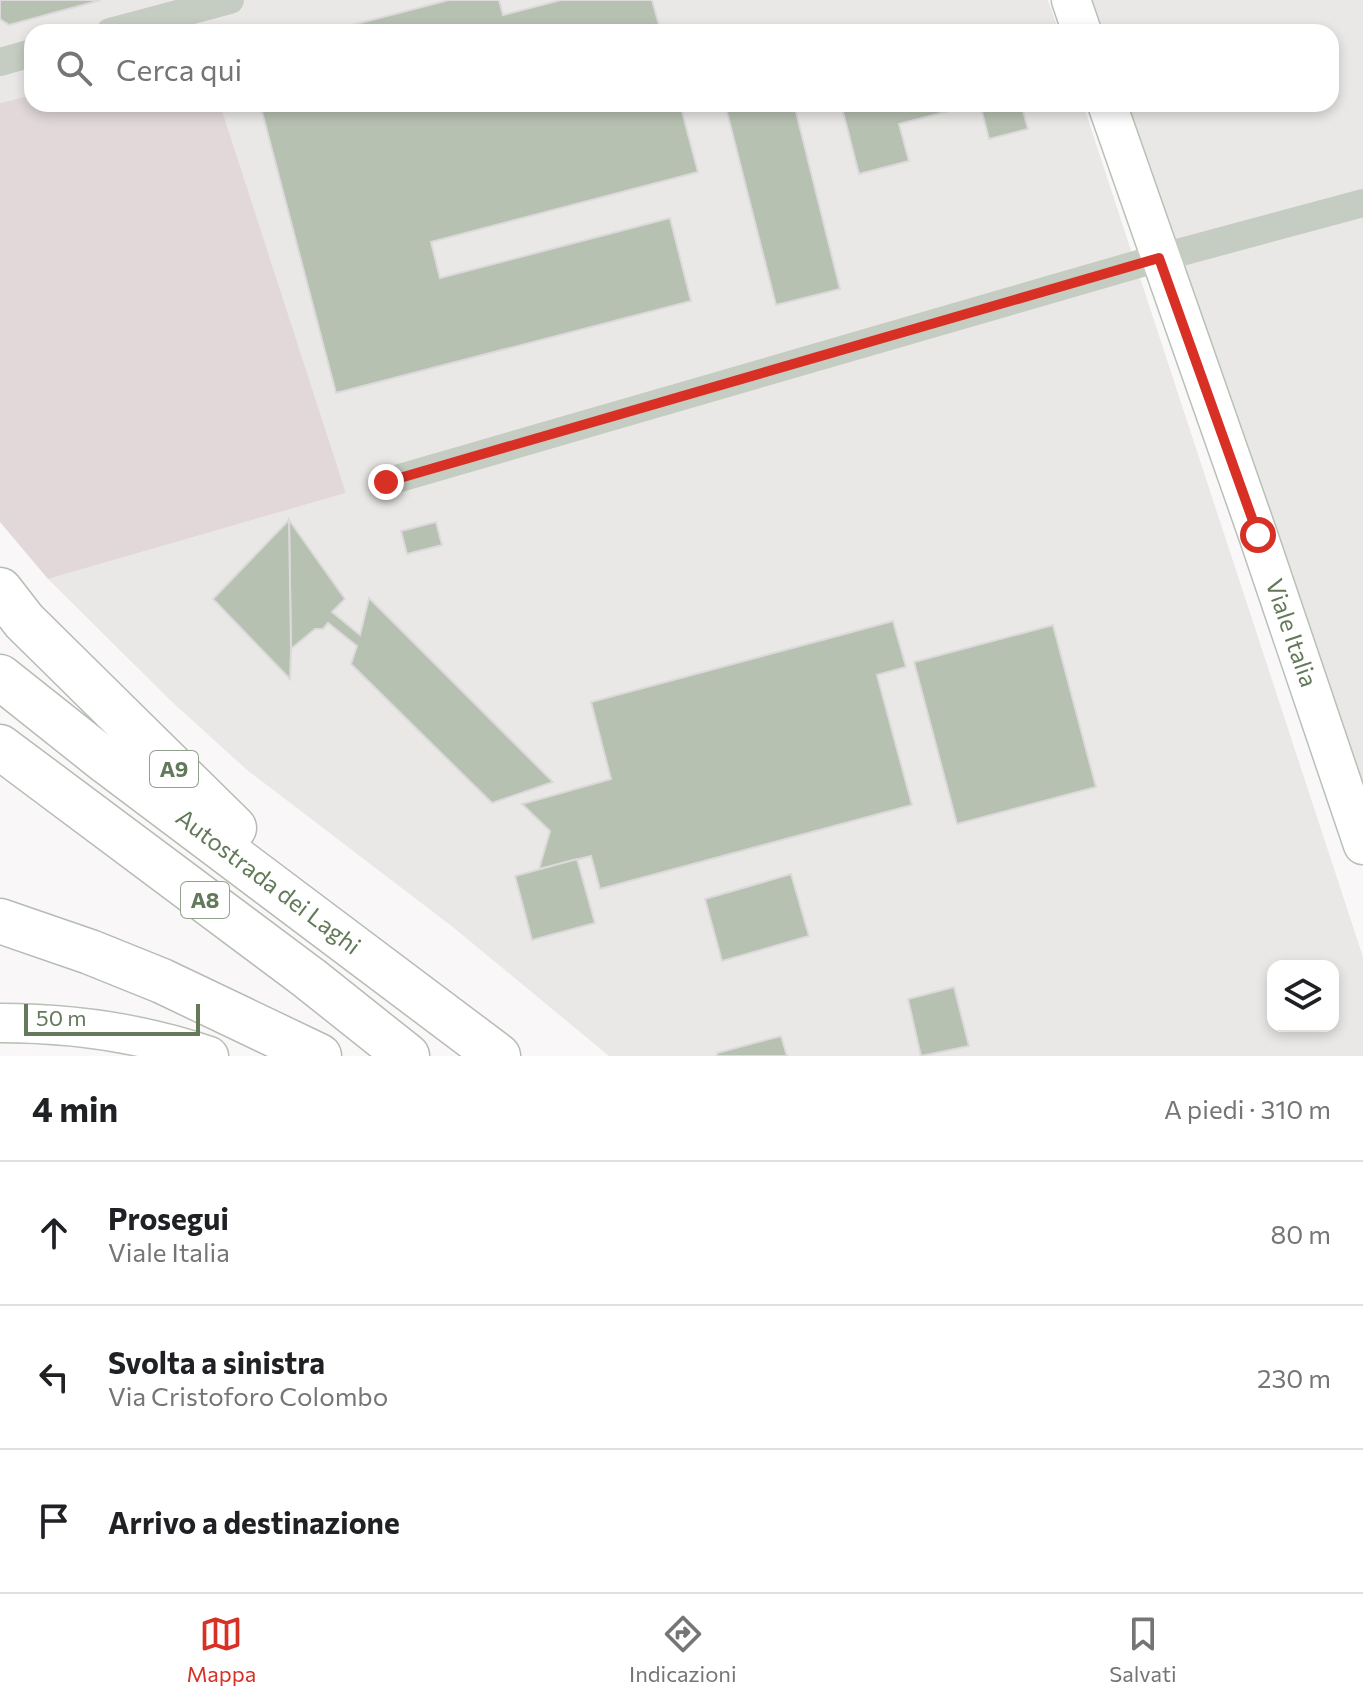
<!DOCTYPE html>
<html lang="it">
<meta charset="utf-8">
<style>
:root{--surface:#fff;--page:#f2f2f2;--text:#202124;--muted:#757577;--line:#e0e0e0;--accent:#d93025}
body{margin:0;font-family:Commissioner,sans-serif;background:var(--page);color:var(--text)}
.controls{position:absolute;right:24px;bottom:24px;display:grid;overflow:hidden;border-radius:16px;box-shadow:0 4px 12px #0003}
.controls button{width:72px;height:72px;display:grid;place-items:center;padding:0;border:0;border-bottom:2px solid var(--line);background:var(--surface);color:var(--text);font:40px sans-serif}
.scale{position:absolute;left:24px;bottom:20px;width:176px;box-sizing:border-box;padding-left:8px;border:4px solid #637959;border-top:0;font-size:22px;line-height:28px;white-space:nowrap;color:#637959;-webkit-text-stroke:6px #fff;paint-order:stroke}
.stop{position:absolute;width:24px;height:24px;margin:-18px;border:6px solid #d93025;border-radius:50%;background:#fff}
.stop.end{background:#d93025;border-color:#fff;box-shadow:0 2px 8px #0008}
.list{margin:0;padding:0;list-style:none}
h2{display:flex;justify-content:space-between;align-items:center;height:104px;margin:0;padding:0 32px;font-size:34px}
h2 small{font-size:26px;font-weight:400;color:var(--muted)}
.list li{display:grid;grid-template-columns:52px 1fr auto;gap:24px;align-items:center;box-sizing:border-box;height:144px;padding:0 32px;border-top:2px solid var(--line)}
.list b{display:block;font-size:30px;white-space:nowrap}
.list p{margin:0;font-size:26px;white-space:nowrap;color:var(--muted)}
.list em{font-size:26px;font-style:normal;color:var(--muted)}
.icon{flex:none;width:44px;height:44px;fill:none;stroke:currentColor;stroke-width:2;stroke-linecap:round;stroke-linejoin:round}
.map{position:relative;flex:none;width:1363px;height:1056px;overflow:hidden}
.search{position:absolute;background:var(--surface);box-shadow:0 4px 12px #0003;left:24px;right:24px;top:24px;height:88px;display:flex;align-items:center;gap:20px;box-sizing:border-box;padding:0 28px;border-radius:24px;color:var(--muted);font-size:30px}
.sheet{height:536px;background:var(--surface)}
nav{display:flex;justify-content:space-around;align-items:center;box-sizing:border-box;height:112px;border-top:2px solid var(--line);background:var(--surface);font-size:22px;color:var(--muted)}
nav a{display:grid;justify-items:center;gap:4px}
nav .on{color:var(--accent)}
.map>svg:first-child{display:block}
.built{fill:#e9e8e7;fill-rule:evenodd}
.green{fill:#e2d8d9}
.building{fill:#b7c1b2;stroke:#dcd9db;stroke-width:2}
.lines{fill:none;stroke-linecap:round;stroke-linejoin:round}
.secondary-casing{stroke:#b8c1b5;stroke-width:41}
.highway-casing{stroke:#b5bcb2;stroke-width:47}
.street{stroke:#c5ccc2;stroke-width:28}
.secondary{stroke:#fff;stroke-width:38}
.highway{stroke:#fff;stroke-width:44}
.route{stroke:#d93025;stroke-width:10}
.labels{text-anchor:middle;stroke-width:8;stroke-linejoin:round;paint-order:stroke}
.shield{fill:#fff;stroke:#92a18b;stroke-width:2}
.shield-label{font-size:22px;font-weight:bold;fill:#637959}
.street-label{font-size:24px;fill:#637959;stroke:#fff}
</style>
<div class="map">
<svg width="1363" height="1056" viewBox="0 0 1363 1056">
<rect width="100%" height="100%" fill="#faf7f9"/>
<g class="built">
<path d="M0,0H1048L1059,32H32V95L0,103Z"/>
<path d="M1082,0H1363V825L1117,104H1331V32H1093Z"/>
<path d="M220,104H1083L1363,957V1056H609L454,928L247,770L171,701L48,579L346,493ZM1273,966H1333V1026H1273Z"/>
</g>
<path class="green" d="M32,95V104H220L346,493L48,579L0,522V103Z"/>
<g class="building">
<path d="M0,0H101L9,25L0,19Z"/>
<path d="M449,0H499L503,15L561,0H652L661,32H325Z"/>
<path d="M1001,26L1003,32H977Z"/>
<path d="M260,104H680L698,172L431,242L440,278L670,218L691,301L336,393Z"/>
<path d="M725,104H794L840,289L776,305Z"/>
<path d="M841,104H976L899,124L909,161L859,174Z"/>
<path d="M980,104H1021L1028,129L989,139Z"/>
<path d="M289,520L345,599L332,612L360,635L369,598L553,782L492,803L351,664L357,646L328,623L323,629H315L291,649Z"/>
<path d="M289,520L291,649L290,679L213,599Z"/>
<path d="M436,522L442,545L407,554L401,531Z"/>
<path d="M893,621L906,667L877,675L912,805L600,889L591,856L539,869L550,831L522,804L611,779L591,702Z"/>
<path d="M1053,625L1096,787L957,824L914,662Z"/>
<path d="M577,859L595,923L532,940L515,876Z"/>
<path d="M791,874L809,936L722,961L705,899Z"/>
<path d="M954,987L969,1046L921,1056L908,999Z"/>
<path d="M781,1036L787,1056H717V1053Z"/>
</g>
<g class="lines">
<defs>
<g id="secondary">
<path d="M1071,0L1082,32"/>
<path d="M1107,104L1258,535L1363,845"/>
<path d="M0,1023C70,1023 142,1033 209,1056"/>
</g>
<g id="highway">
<path d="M0,590L24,621L234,828"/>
<path d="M0,677L107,762L498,1056"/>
<path d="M0,747L309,978L407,1056"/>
<path d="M0,921L90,952L162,981L319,1056"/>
</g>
</defs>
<use href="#secondary" class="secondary-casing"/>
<use href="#highway" class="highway-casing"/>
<g class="street">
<path d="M110,32L230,0"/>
<path d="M0,62L32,53"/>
<path d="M386,482L1159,258L1363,203"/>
</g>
<use href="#secondary" class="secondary"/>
<use href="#highway" class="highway"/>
</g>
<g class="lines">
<path class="route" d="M386,482L1159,258L1258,535"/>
</g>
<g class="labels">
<g class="shield">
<rect x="150" y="751" width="48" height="36" rx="6"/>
<rect x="181" y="882" width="48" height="36" rx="6"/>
</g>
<g class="shield-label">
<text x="174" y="777">A9</text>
<text x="205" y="908">A8</text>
</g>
<g class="street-label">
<text transform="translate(1291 633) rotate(71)" y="8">Viale Italia</text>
<text transform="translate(268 882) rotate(37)" y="8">Autostrada dei Laghi</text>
</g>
</g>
</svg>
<div class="controls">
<button><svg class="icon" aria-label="layers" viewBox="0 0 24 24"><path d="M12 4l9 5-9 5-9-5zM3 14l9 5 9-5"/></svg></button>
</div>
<div class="scale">50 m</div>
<div class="stop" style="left:1258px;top:535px"></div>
<div class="stop end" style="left:386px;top:482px"></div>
<div class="search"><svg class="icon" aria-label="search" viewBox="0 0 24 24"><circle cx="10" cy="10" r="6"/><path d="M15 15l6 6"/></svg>Cerca qui</div>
</div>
<section class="sheet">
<h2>4 min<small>A piedi · 310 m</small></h2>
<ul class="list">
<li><svg class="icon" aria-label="ahead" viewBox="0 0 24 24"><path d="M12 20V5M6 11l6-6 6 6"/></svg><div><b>Prosegui</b><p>Viale Italia</p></div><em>80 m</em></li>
<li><svg class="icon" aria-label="left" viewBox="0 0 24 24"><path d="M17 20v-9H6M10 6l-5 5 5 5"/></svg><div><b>Svolta a sinistra</b><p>Via Cristoforo Colombo</p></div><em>230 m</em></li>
<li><svg class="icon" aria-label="arrive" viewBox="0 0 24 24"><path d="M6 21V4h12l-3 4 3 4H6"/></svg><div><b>Arrivo a destinazione</b></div></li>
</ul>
</section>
<nav>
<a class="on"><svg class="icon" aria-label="map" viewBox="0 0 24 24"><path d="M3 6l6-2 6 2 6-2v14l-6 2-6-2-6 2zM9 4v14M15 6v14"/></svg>Mappa</a>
<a><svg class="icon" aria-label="directions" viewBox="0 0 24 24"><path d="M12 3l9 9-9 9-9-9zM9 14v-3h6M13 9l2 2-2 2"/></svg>Indicazioni</a>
<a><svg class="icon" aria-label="saved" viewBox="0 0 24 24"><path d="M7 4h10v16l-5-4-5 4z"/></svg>Salvati</a>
</nav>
